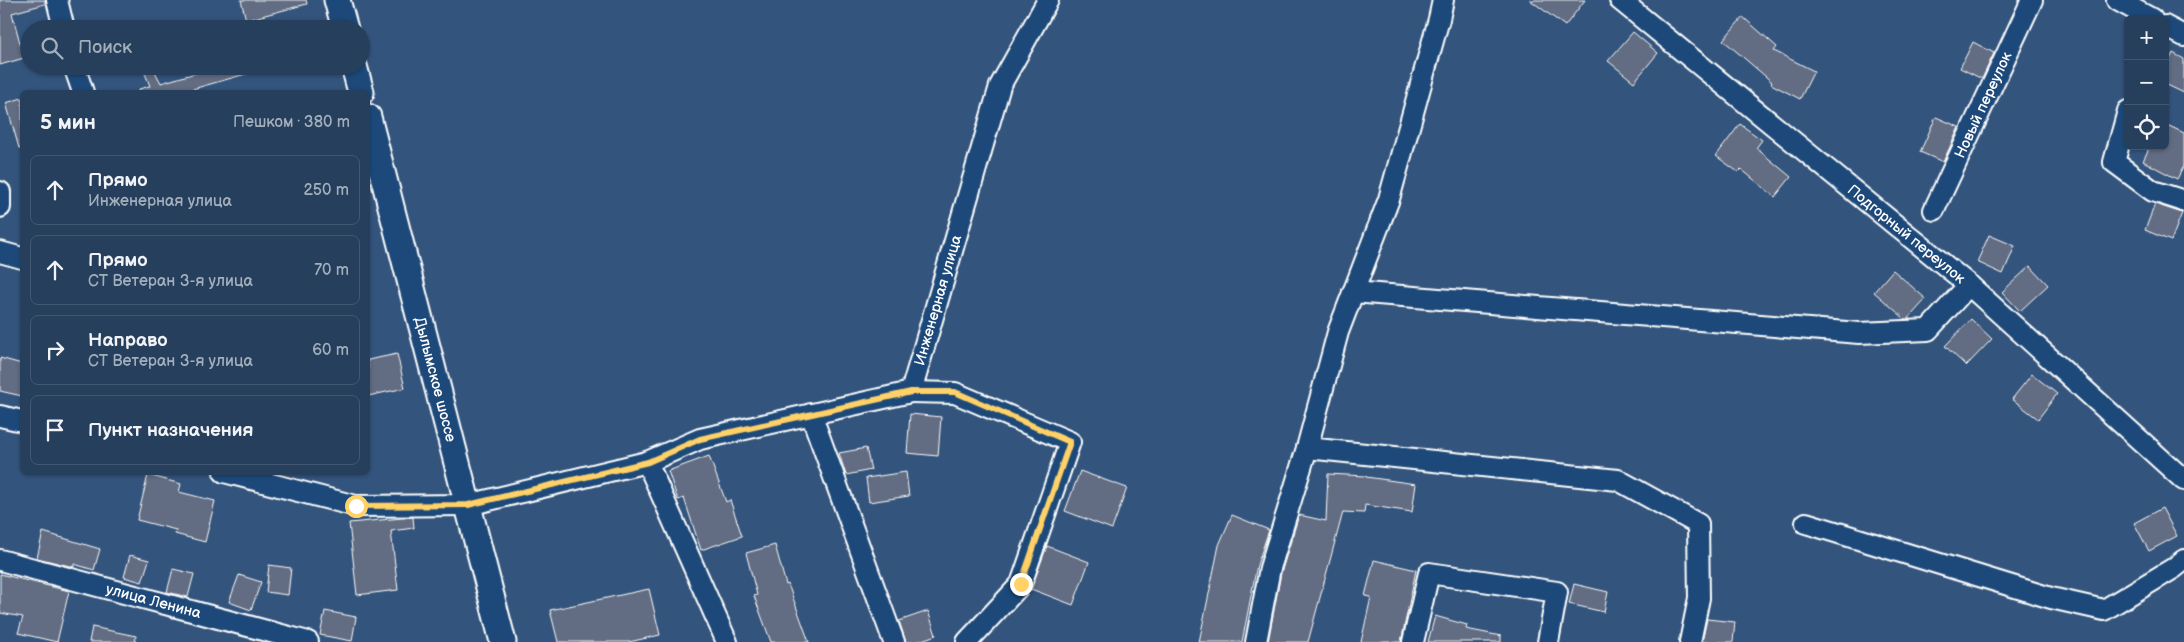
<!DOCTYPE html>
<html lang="ru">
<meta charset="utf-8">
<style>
:root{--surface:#263f5d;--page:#324a66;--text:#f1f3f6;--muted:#a4afbc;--line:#425872}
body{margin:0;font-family:"Balsamiq Sans",sans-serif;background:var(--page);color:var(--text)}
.controls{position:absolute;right:15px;top:15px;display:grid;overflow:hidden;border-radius:8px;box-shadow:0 1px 4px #0004}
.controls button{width:45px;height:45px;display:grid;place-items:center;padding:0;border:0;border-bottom:1px solid var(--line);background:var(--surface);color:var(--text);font:25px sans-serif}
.stop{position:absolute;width:15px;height:15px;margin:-11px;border:4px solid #ffd166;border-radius:50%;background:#fff}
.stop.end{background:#ffd166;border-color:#fff;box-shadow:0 1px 5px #0008}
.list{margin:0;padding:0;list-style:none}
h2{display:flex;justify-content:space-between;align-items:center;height:65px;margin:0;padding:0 20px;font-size:21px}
h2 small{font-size:16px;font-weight:400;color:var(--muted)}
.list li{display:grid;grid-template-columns:32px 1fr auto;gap:15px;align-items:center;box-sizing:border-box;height:70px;margin:0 10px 10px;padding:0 10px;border:1px solid var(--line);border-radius:8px}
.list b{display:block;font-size:19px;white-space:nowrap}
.list p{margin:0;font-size:16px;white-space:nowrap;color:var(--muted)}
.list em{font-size:16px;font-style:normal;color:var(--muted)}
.icon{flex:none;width:28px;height:28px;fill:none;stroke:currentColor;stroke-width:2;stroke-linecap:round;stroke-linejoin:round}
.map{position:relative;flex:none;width:2184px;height:642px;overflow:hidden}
.search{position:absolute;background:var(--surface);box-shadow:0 1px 4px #0004;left:20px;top:20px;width:350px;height:55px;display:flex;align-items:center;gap:12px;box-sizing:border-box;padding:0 18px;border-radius:28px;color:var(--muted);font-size:19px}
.panel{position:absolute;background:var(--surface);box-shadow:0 1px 4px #0004;left:20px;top:90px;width:350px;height:385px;border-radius:8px}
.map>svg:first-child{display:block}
.building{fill:#626c82;stroke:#fff}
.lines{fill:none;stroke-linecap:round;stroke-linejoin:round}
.minor-casing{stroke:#fff;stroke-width:24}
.major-casing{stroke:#fff;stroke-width:29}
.minor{stroke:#1f4a7a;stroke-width:20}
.major{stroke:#1f4a7a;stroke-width:25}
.route{stroke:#ffd166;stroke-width:6}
.labels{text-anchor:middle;stroke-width:5;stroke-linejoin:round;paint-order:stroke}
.street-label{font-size:15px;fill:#fff;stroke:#1f4a7a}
</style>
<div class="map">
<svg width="2184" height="642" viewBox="0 0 2184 642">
<rect width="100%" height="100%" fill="#33547c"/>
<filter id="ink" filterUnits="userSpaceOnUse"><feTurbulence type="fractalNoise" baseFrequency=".02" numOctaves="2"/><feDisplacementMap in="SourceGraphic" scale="10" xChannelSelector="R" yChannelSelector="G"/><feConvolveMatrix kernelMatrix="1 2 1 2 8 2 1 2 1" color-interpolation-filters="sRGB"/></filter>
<g filter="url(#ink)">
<g class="building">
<path d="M0,0H45V4L12,13L24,58L0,65Z"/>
<path d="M241,0H306L307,4L246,20Z"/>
<path d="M1530,0H1585L1565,26Z"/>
<path d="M1743,17L1777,47L1774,51L1814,71L1800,99L1771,84L1772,82L1723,40Z"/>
<path d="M1633,32L1658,53L1634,82L1608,61Z"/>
<path d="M1973,42L1994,53L1982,79L1960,68Z"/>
<path d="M2173,53L2184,59V93L2165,84V69Z"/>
<path d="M142,66H152L161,83L220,66H259L260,70L182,92H140L139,89L150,86Z"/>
<path d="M22,98V148H19L6,103Z"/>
<path d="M1936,117L1959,127L1943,162L1920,152Z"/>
<path d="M1740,124L1762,140L1756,148L1791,177L1775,197L1741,169L1738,172L1716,156Z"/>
<path d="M2165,124L2184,133V166L2177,179L2143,161L2150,146H2165Z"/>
<path d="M2155,204L2182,213L2171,241L2145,230Z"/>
<path d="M1989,235L2015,246L2003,274L1977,262Z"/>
<path d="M2030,266L2048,285L2020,311L2002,292Z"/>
<path d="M1893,270L1926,299L1908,319H1905L1874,292Z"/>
<path d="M1971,319L1992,339L1966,366L1945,346Z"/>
<path d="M397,354L405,388L368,396V360Z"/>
<path d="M0,358L22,364V396L0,391Z"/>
<path d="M2032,374L2057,394L2038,419L2012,399Z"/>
<path d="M910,414L941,417L938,456L907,453Z"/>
<path d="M866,448L871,470L846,475L839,453Z"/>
<path d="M709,456L726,502L730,500L742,536L701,550L684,498L678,500L668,471Z"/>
<path d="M1080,471L1127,488L1112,529L1065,511Z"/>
<path d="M906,472L909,496L869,502L866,478Z"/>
<path d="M1328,474L1366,476V477L1416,484L1412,512L1365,505L1364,513L1343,512L1308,642H1268L1281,573L1299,515L1326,521Z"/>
<path d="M148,475L181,484L179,492L215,501L205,542L175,534L176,530L137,520Z"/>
<path d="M2162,508L2177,536L2149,551L2134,523Z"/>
<path d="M1232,515L1269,530L1257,565L1242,642H1199L1219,545Z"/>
<path d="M413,517L414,528L391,531L398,590L357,595L349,523Z"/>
<path d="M43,532L100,549L94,570L74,564V567L37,558Z"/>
<path d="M775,545L786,585L788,584L809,642H771L754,596L757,595L746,553Z"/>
<path d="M1047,546L1089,562L1073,605L1031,589Z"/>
<path d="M130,555L149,560L142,582L124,577Z"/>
<path d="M1374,560L1416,570L1401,642H1361L1371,597L1365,596Z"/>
<path d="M269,565L291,568L288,595L266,592Z"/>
<path d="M173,569L194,574L188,597L167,592Z"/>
<path d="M0,574L69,591L57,642L18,633L23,617L0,613Z"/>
<path d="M239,575L261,582L251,610L229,602Z"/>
<path d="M1574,584L1608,592L1604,612L1569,604Z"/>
<path d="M649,589L660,635L629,642H558L550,610Z"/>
<path d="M325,611L356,617L352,641L320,635Z"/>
<path d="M928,611L936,635L916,642H906L899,621Z"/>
<path d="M1435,616L1467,625L1466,629L1501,636V642H1428Z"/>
<path d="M1707,619L1735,622L1733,642H1702Z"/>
<path d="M92,627L136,636L135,642H89Z"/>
</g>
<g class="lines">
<defs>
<g id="minor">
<path d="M57,0L64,29"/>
<path id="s1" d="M1620,0L1969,285L2184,480"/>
<path d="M2117,0L2152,19"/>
<path d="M2165,26L2184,36"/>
<path d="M74,66L83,92"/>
<path d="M2128,111L2114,162L2153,191L2184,201"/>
<path d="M0,192V207"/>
<path id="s2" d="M1934,210L2032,0"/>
<path d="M0,252L22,258"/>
<path d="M1353,292L1859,333L1928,330L1969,285"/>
<path d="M911,392L955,393L1070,442L1021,584L967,642"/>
<path d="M811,414L894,642"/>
<path d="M0,416L22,421"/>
<path d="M1307,448L1618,480L1698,524L1699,598L1690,642"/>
<path d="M647,462L727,642"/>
<path id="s3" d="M224,472L356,506L468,505L647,462L700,439L911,392L1000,86L1048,0"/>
<path d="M1806,523L2051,598L2104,610L2174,568L2184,560"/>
<path id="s4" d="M0,560L308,642"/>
<path d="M1256,642L1270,568L1307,448L1338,332L1389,199L1439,19L1443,0"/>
<path d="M1413,642L1429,573L1557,592L1548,642"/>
</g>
<g id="major">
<path d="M337,0L345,29"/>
<path d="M354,66L361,92"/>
<path id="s5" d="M368,117L503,642"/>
</g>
</defs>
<use href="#minor" class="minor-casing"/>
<use href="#major" class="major-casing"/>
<use href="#minor" class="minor"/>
<use href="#major" class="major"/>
</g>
</g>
<g class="lines" filter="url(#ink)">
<path class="route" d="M356,506L468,505L648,462L700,439L911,392H955L1070,442L1021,584"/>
</g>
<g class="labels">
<g class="street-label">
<text dy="5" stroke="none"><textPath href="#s2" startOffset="116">Новый переулок</textPath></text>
<text dy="5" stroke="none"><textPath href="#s1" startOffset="370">Подгорный переулок</textPath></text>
<text dy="5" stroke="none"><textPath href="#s3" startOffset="802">Инженерная улица</textPath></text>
<text dy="5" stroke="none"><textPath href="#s5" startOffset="271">Дылымское шоссе</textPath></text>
<text dy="5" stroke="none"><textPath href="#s4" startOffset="159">улица Ленина</textPath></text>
</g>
</g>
</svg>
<div class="controls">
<button>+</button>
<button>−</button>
<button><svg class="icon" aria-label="locate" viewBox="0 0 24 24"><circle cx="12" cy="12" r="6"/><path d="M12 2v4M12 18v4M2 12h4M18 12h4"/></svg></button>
</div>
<div class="stop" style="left:356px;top:506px"></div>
<div class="stop end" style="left:1021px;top:584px"></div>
<div class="search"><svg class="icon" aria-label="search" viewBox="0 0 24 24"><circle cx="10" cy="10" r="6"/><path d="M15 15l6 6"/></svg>Поиск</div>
<section class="panel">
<h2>5 мин<small>Пешком · 380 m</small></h2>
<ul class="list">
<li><svg class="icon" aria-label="ahead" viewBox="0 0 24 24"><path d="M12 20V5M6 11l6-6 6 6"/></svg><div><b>Прямо</b><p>Инженерная улица</p></div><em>250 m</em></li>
<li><svg class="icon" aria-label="ahead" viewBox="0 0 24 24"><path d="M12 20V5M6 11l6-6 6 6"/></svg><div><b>Прямо</b><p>СТ Ветеран 3-я улица</p></div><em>70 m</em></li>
<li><svg class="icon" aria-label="right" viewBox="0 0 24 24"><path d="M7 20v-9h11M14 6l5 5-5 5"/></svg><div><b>Направо</b><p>СТ Ветеран 3-я улица</p></div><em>60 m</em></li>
<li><svg class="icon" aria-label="arrive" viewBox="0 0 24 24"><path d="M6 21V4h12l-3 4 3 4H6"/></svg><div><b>Пункт назначения</b></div></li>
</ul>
</section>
</div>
